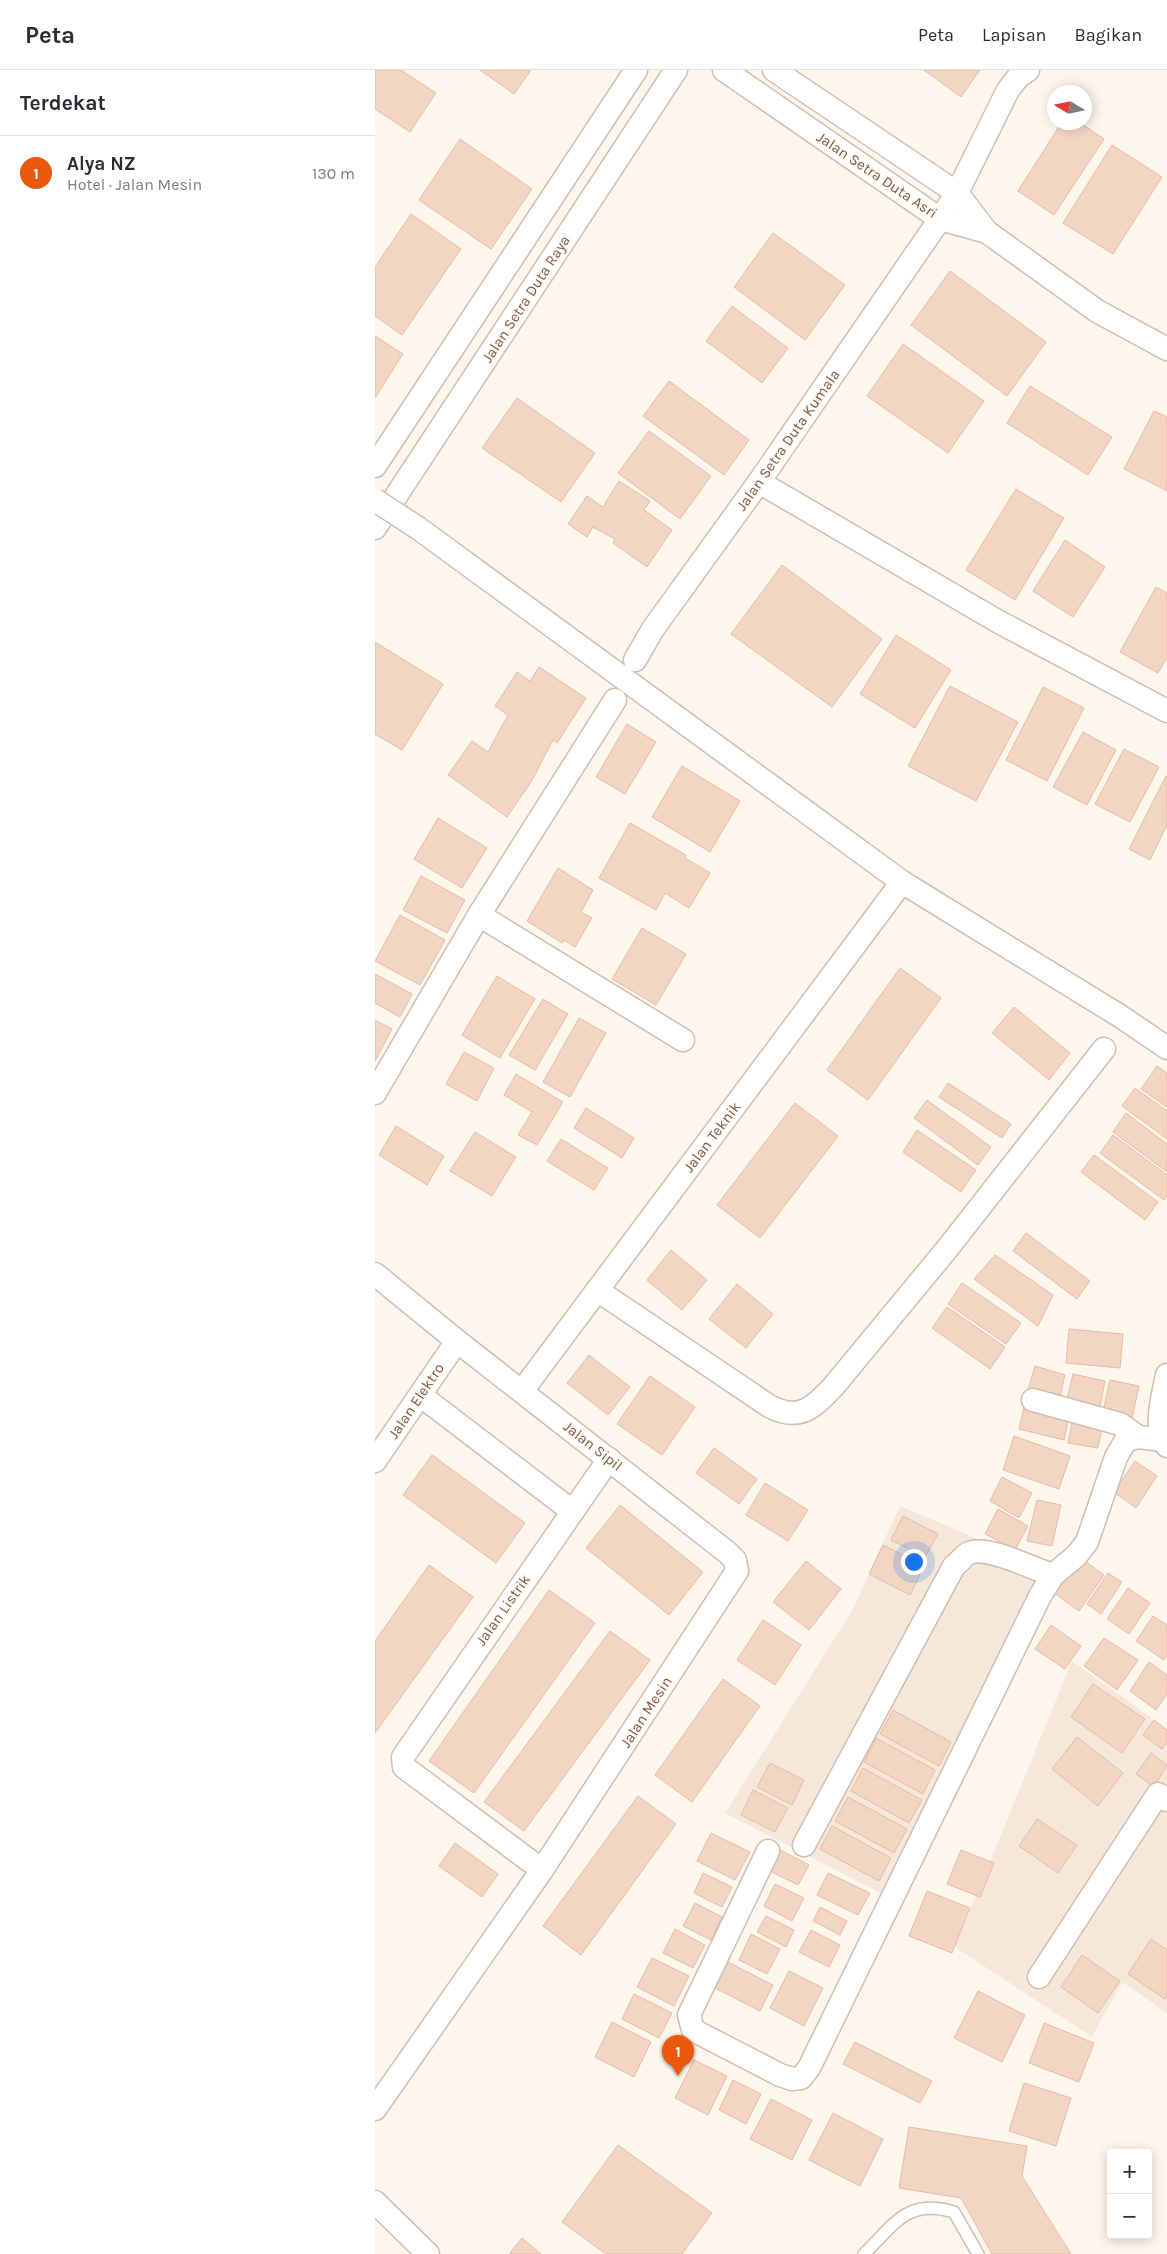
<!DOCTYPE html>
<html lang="id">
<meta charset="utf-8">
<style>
:root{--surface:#fff;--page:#f7f7f7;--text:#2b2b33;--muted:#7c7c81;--line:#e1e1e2;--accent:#ea580c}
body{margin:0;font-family:Karla,sans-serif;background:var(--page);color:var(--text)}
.controls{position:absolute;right:15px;bottom:15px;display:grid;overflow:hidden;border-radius:5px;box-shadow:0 2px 12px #0003}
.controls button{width:45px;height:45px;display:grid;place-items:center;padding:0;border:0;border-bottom:1px solid var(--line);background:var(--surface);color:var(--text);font:25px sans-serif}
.compass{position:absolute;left:672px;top:15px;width:45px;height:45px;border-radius:50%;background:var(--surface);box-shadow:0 2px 12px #0003;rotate:280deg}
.you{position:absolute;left:538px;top:1491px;width:18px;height:18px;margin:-12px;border:4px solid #fff;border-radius:50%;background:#1a73e8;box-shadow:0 0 0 8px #1a73e833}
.badge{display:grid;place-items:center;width:32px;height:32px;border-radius:50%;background:var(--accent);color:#fff;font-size:16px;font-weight:700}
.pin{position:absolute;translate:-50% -41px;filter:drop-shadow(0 1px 2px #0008)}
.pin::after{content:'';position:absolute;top:26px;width:18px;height:15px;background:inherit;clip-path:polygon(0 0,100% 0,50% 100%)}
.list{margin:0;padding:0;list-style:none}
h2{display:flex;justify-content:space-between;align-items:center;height:65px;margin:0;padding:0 20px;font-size:21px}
h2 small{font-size:16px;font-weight:400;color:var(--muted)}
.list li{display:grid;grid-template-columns:32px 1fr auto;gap:15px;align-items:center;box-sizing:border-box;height:75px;padding:0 20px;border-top:1px solid var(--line)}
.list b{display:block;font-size:19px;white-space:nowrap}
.list p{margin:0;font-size:16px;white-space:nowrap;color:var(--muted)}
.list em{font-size:16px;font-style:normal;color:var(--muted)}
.map{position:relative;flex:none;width:792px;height:2184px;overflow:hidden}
header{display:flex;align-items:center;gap:30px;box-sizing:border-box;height:70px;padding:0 25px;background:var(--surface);border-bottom:1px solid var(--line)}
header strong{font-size:24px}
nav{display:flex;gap:28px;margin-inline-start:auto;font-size:18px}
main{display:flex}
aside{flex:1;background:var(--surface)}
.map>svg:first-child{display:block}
.residential{fill:#f5e8da}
.building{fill:#f3d5c3;stroke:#e6bba3}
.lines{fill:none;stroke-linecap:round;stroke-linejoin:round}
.service-casing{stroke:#d1beb0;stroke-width:14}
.minor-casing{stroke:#d1beb0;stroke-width:25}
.service{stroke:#fff;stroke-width:11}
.minor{stroke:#fff;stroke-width:22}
.minor-bridge-casing{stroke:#d1beb0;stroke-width:25;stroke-linecap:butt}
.minor-bridge{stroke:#fff;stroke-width:22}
.labels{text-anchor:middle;stroke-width:4;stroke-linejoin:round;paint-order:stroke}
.street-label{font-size:15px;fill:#7a5c4d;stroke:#fffaf3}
</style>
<header>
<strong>Peta</strong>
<nav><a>Peta</a><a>Lapisan</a><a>Bagikan</a></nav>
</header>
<main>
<aside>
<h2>Terdekat<small></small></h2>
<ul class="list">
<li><span class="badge">1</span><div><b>Alya NZ</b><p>Hotel · Jalan Mesin</p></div><em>130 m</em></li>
</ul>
</aside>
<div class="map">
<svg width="792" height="2184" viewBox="0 0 792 2184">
<rect width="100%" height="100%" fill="#fdf6ec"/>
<g class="residential">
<path d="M525,1436L672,1498L509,1825L350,1743L478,1539Z"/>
<path d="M697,1591L792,1659V1943L747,1912L717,1967L580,1877Z"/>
</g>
<g class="building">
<path d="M0,0H26L61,23L35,62L0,39Z"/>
<path d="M105,0H156L139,24Z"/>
<path d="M549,0H605L586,27Z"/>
<path d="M687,52H704L729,69L679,145L643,121Z"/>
<path d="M85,69L157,119L116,179L44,130Z"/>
<path d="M737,75L787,107L738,184L688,153Z"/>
<path d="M36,144L86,179L27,265L0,246V197Z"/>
<path d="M398,163L470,215L430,270L359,217Z"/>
<path d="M575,201L671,272L632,326L536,255Z"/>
<path d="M357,236L413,278L387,313L331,271Z"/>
<path d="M0,266L28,284L0,328Z"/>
<path d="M528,274L609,331L573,383L492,326Z"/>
<path d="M294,311L374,370L349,405L268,346Z"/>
<path d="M655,316L737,367L713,405L632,353Z"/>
<path d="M142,328L220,383L186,432L107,378Z"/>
<path d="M779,341L792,347V421L749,399Z"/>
<path d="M274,361L336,406L305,449L243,403Z"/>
<path d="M244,411L275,431L269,440L297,460L272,497L238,473L240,469L218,457L212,467L193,454L212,426L228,437Z"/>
<path d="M641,419L689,448L640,530L591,500Z"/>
<path d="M690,470L730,497L698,547L658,521Z"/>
<path d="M407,495L507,569L457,637L356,564Z"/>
<path d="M781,517L792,523V587L783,603L745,582Z"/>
<path d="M521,565L576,600L540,658L485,624Z"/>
<path d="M0,572L68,614L27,680L0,664Z"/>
<path d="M164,597L211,628L182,673L178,670L156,712L132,747L73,705L97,671L113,682L133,645L120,636L142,602L155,611Z"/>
<path d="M575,616L643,652L601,731L533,696Z"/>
<path d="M668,617L709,638L672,711L631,690Z"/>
<path d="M252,654L281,672L250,724L221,707Z"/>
<path d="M708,662L741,680L712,735L678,717Z"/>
<path d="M749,679L784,697L755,752L720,734Z"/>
<path d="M307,696L365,731L335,782L277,747Z"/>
<path d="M791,706L792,755L775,790L754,779Z"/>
<path d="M63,748L112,778L87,818L39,789Z"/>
<path d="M255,753L311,785L310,788L335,803L314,838L290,823L281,840L224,808Z"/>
<path d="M183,798L218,820L206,842L217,848L200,877L189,870L187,873L152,851Z"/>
<path d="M46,806L90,830L72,863L28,840Z"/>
<path d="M25,845L70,870L45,915L0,891Z"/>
<path d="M267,858L311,884L281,935L237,909Z"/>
<path d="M525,898L566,928L493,1030L452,1000Z"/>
<path d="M0,904L37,924L25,947L0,933Z"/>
<path d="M122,906L160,929L125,988L87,965Z"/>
<path d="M168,929L193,944L160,1000L134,985Z"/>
<path d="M639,937L695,983L674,1010L617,963Z"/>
<path d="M204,948L231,963L195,1027L168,1012Z"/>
<path d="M0,950L17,959L0,991Z"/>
<path d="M89,982L119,998L102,1031L71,1014Z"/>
<path d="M782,996L792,1003V1037L766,1019Z"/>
<path d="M141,1004L188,1032L162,1075L143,1065L157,1042L129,1025Z"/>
<path d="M573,1013L636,1054L627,1068L564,1027Z"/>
<path d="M760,1018L792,1041V1069L747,1036Z"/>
<path d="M552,1030L616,1077L603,1095L539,1048Z"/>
<path d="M420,1033L463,1066L385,1168L342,1135Z"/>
<path d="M211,1038L259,1068L247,1088L199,1058Z"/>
<path d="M751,1043L792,1074V1102L738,1062Z"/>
<path d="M21,1056L69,1086L52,1115L4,1085Z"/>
<path d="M542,1060L601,1100L586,1122L528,1082Z"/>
<path d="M100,1062L141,1087L117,1126L75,1101Z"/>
<path d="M738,1065L792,1105V1126L789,1130L725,1083Z"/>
<path d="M186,1069L233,1098L219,1120L172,1091Z"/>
<path d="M719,1085L783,1132L770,1150L706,1102Z"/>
<path d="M651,1163L715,1211L702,1229L638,1181Z"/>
<path d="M296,1180L332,1210L307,1240L272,1210Z"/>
<path d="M620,1185L678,1225L663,1256L599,1209Z"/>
<path d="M587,1213L646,1253L631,1274L573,1234Z"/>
<path d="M362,1214L398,1244L371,1278L334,1249Z"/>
<path d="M572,1237L630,1277L615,1299L557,1258Z"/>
<path d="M694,1259L748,1264L745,1298L691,1293Z"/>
<path d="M214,1285L255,1317L233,1345L192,1313Z"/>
<path d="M660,1296L690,1305L683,1335L651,1327Z"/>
<path d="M698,1304L730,1311L725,1336L692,1329Z"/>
<path d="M275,1306L320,1337L287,1385L242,1354Z"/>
<path d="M735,1310L764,1316L756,1353L727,1346Z"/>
<path d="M649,1337L694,1347L689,1370L644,1359Z"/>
<path d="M698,1347L728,1353L723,1378L693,1373Z"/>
<path d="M639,1366L695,1386L684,1419L628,1400Z"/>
<path d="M339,1378L382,1409L364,1434L321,1403Z"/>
<path d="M57,1385L150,1453L121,1493L28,1425Z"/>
<path d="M760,1391L782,1406L761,1438L739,1422Z"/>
<path d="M627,1407L657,1423L644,1448L615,1431Z"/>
<path d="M390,1413L433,1440L413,1471L371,1445Z"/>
<path d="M662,1430L686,1435L677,1476L652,1471Z"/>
<path d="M245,1435L328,1502L294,1545L211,1478Z"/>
<path d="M623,1439L653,1456L640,1480L610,1464Z"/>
<path d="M528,1446L563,1464L550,1487L516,1470Z"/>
<path d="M508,1475L549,1496L535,1525L494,1504Z"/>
<path d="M703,1486L729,1505L704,1541L679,1523Z"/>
<path d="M431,1491L466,1519L434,1560L398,1532Z"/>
<path d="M54,1495L98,1527L0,1663V1571Z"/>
<path d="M733,1503L747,1512L726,1544L712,1534Z"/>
<path d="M753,1518L775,1533L754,1564L732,1549Z"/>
<path d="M174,1520L220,1553L99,1723L54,1691Z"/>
<path d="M778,1546L792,1555V1585L789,1590L761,1571Z"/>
<path d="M388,1550L426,1575L400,1615L362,1590Z"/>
<path d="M676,1555L706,1576L690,1599L660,1579Z"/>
<path d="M235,1561L275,1590L149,1761L109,1732Z"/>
<path d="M729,1568L763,1590L742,1620L709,1596Z"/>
<path d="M774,1592L792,1605V1624L781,1640L755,1621Z"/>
<path d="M348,1609L385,1636L317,1732L280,1705Z"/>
<path d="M718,1614L770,1649L747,1683L696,1647Z"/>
<path d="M518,1640L576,1672L564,1696L505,1664Z"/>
<path d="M779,1650L792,1660V1672L787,1679L768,1665Z"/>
<path d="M702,1667L748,1703L723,1736L677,1699Z"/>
<path d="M501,1668L560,1700L548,1724L489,1692Z"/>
<path d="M776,1683L792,1695L779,1717L761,1704Z"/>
<path d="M395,1693L429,1710L417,1735L382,1717Z"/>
<path d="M488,1698L547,1730L534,1753L476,1721Z"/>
<path d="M378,1720L413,1738L400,1762L366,1745Z"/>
<path d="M263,1726L301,1754L206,1885L168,1856Z"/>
<path d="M473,1727L532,1759L519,1783L460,1751Z"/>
<path d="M662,1749L702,1775L683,1803L644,1776Z"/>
<path d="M457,1756L516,1788L504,1811L445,1779Z"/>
<path d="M336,1763L375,1782L360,1810L322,1791Z"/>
<path d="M80,1773L123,1804L107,1827L64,1796Z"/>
<path d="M405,1780L434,1795L423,1815L395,1801Z"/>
<path d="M586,1780L619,1793L605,1827L572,1814Z"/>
<path d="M328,1803L357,1817L347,1837L319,1823Z"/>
<path d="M453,1803L495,1823L483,1845L442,1825Z"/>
<path d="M400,1814L429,1828L417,1851L389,1836Z"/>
<path d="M552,1821L595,1838L577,1883L534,1866Z"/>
<path d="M320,1833L347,1847L336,1870L308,1856Z"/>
<path d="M445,1837L472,1851L465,1865L438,1851Z"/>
<path d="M391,1846L419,1860L411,1877L382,1862Z"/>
<path d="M300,1859L330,1875L318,1898L288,1883Z"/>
<path d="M436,1860L465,1875L454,1897L424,1882Z"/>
<path d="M376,1864L405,1879L392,1904L364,1890Z"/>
<path d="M776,1869L792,1880V1926L790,1929L753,1904Z"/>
<path d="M707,1885L745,1911L723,1943L686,1917Z"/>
<path d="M277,1888L314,1906L299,1936L262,1917Z"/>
<path d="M353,1892L398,1915L385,1941L340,1918Z"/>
<path d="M414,1901L448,1918L429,1956L395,1938Z"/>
<path d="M603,1921L650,1945L627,1992L579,1968Z"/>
<path d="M259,1924L297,1943L284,1968L247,1949Z"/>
<path d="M237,1952L276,1972L259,2007L220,1987Z"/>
<path d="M669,1953L719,1973L704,2012L654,1993Z"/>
<path d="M480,1972L557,2011L545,2033L468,1994Z"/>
<path d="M319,1990L352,2006L333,2045L300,2028Z"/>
<path d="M358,2010L386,2024L371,2054L344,2040Z"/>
<path d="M649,2013L696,2028L681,2076L634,2061Z"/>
<path d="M396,2029L437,2050L417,2090L375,2069Z"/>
<path d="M458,2043L508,2069L485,2116L434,2090Z"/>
<path d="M534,2057L652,2076L647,2106L696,2184H617L586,2128L524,2118Z"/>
<path d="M243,2075L337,2143L307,2184H231L187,2152Z"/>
<path d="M147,2168L166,2184H134Z"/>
</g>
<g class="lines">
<defs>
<path id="service" d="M489,2184C520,2154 532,2128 579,2142L603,2184"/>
<g id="minor">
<path d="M349,0L565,149L612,162"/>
<path d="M399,0L582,123L612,162L722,241L792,279"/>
<path d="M0,396L261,0"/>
<path d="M384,412L624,552L792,641"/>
<path d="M0,458L301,0"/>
<path d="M43,458L527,812L745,946L792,978"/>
<path d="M260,590L278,559L384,412L565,149L582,123L633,20L644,6L653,0"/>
<path d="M104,845L308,970"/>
<path d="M0,1023L104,845L240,630"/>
<path d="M0,1204L82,1271L353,1483L360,1490L362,1501L167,1800L0,2039"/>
<path d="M222,1220L394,1336C424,1352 438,1338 458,1317L572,1179L729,979"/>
<path d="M792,1305C788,1327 778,1355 792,1376"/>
<path d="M147,1321L527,812"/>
<path d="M45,1325L197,1441"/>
<path d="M658,1330L745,1354L763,1367"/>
<path d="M0,1391L82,1271"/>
<path d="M429,1775L579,1496C584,1493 589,1485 594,1483C613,1475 657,1499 678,1505"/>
<path d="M393,1781L314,1945L318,1960L405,2005L417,2009L426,2008L434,1998L665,1526L678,1505L701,1486L712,1472L741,1387L751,1370L763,1367L788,1370"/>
<path d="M167,1800L29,1697L28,1687L234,1389"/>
<path d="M664,1907L783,1724L792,1730"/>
<path d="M0,2132L53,2184"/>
</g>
</defs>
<use href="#service" class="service-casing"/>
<use href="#minor" class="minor-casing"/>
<use href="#service" class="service"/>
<use href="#minor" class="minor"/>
<defs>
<path id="minor-bridge" d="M0,430L43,458"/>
</defs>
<use href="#minor-bridge" class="minor-bridge-casing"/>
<use href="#minor-bridge" class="minor-bridge"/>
</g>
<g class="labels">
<g class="street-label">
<text transform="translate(502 105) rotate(34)" y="5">Jalan Setra Duta Asri</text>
<text transform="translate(151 229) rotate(-57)" y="5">Jalan Setra Duta Raya</text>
<text transform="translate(413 370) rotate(-55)" y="5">Jalan Setra Duta Kumala</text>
<text transform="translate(337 1067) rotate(-53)" y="5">Jalan Teknik</text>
<text transform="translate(41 1331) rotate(-56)" y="5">Jalan Elektro</text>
<text transform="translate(218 1376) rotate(38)" y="5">Jalan Sipil</text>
<text transform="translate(128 1540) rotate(-55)" y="5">Jalan Listrik</text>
<text transform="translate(271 1642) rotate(-57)" y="5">Jalan Mesin</text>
</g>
</g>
</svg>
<div class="controls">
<button>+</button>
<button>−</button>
</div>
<svg class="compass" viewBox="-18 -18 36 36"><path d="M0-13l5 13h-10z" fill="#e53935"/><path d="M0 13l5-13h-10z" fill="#7c7c81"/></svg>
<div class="you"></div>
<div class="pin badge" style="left:303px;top:2006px">1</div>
</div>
</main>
